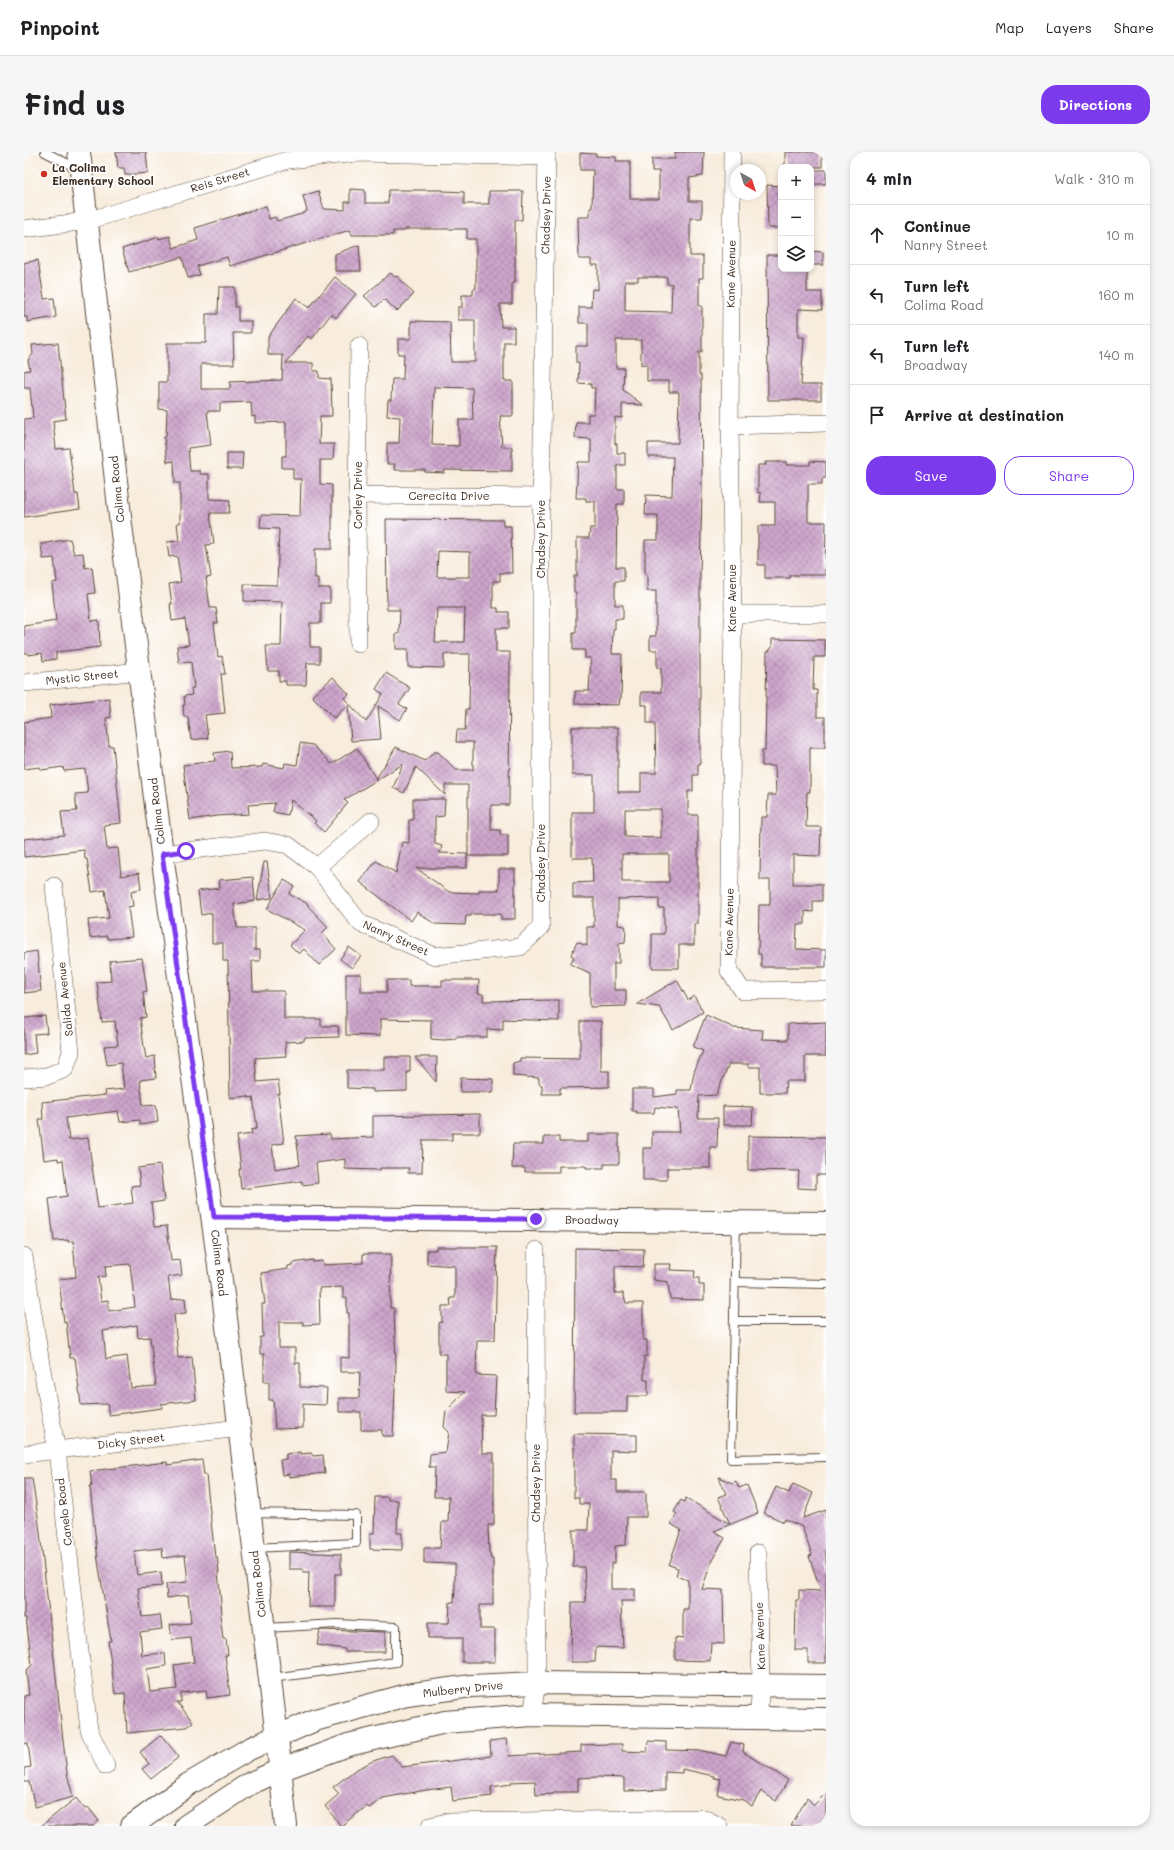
<!DOCTYPE html>
<meta charset="utf-8">
<style>
:root{--surface:#fff;--page:#f6f6f6;--text:#202124;--muted:#757577;--line:#e0e0e0;--accent:#7c3aed}
body{margin:0;font-family:Mali,sans-serif;background:var(--page);color:var(--text)}
.controls{position:absolute;right:12px;top:12px;display:grid;overflow:hidden;border-radius:8px;box-shadow:0 2px 6px #0003}
.controls button{width:36px;height:36px;display:grid;place-items:center;padding:0;border:0;border-bottom:1px solid var(--line);background:var(--surface);color:var(--text);font:20px sans-serif}
.compass{position:absolute;left:706px;top:12px;width:36px;height:36px;border-radius:50%;background:var(--surface);box-shadow:0 2px 6px #0003;rotate:141deg}
.stop{position:absolute;width:12px;height:12px;margin:-9px;border:3px solid #7c3aed;border-radius:50%;background:#fff}
.stop.end{background:#7c3aed;border-color:#fff;box-shadow:0 1px 4px #0008}
.list{margin:0;padding:0;list-style:none}
h2{display:flex;justify-content:space-between;align-items:center;height:52px;margin:0;padding:0 16px;font-size:17px}
h2 small{font-size:13px;font-weight:400;color:var(--muted)}
.list li{display:grid;grid-template-columns:26px 1fr auto;gap:12px;align-items:center;box-sizing:border-box;height:60px;padding:0 16px;border-top:1px solid var(--line)}
.list b{display:block;font-size:15px;white-space:nowrap}
.list p{margin:0;font-size:13px;white-space:nowrap;color:var(--muted)}
.list em{font-size:13px;font-style:normal;color:var(--muted)}
.actions{display:flex;gap:8px;padding:12px 16px}
.actions a{flex:1;padding:9px 0;border:1px solid var(--accent);border-radius:16px;text-align:center;font-size:14px;color:var(--accent)}
.actions .main{background:var(--accent);color:#fff}
.icon{flex:none;width:22px;height:22px;fill:none;stroke:currentColor;stroke-width:2;stroke-linecap:round;stroke-linejoin:round}
.map{position:relative;flex:none;width:802px;height:1674px;overflow:hidden;border-radius:16px}
header{display:flex;align-items:center;gap:24px;box-sizing:border-box;height:56px;padding:0 20px;background:var(--surface);border-bottom:1px solid var(--line)}
header strong{font-size:19px}
nav{display:flex;gap:22px;margin-inline-start:auto;font-size:14px}
.intro{display:flex;align-items:center;justify-content:space-between;box-sizing:border-box;height:96px;padding:0 24px}
h1{margin:0;font-size:28px}
.button{padding:10px 18px;border-radius:16px;background:var(--accent);color:#fff;font-size:14px;font-weight:700}
main{display:flex;gap:24px;padding:0 24px}
aside{flex:1;background:var(--surface);border-radius:16px;box-shadow:0 2px 6px #0003}
.map>svg:first-child{display:block}
.building{fill:url(#building-cross-hatch);fill-rule:evenodd}
.lines{fill:none;stroke-linecap:round;stroke-linejoin:round}
.lane-casing{stroke:#57473a;stroke-width:10}
.street-casing{stroke:#57473a;stroke-width:18}
.secondary-casing{stroke:#57473a;stroke-width:24}
.primary-casing{stroke:#57473a;stroke-width:24}
.lane{stroke:#fff;stroke-width:8}
.street{stroke:#fff;stroke-width:17}
.secondary{stroke:#fff;stroke-width:22}
.primary{stroke:#fff;stroke-width:22}
.route{stroke:#7c3aed;stroke-width:5}
.poi-dot{fill:#c8321e;stroke:#fff;stroke-width:1.5}
.labels{text-anchor:middle;stroke-width:3.5;stroke-linejoin:round;paint-order:stroke}
.poi-label{font-size:11px;font-weight:bold;fill:#3b2a1e;stroke:#fff;text-anchor:start}
.street-label{font-size:11px;fill:#3b2a1e;stroke:#fff}
</style>
<header>
<strong>Pinpoint</strong>
<nav><a>Map</a><a>Layers</a><a>Share</a></nav>
</header>
<div class="intro"><h1>Find us</h1><a class="button">Directions</a></div>
<main>
<div class="map">
<svg width="802" height="1674" viewBox="0 0 802 1674">
<defs>
<pattern id="building-cross-hatch" width="8" height="8" patternUnits="userSpaceOnUse"><rect width="8" height="8" fill="#cea6cc"/><path d="M0 0l8 8M0 8l8-8" fill="none" stroke="#a887a5"/></pattern>
</defs>
<rect width="100%" height="100%" fill="#fff"/>
<filter id="ink" filterUnits="userSpaceOnUse"><feTurbulence type="fractalNoise" baseFrequency=".025" numOctaves="2"/><feDisplacementMap in="SourceGraphic" scale="8" xChannelSelector="R" yChannelSelector="G"/><feConvolveMatrix kernelMatrix="1 2 1 2 8 2 1 2 1" color-interpolation-filters="sRGB"/></filter>
<filter id="wash" filterUnits="userSpaceOnUse"><feTurbulence type="fractalNoise" baseFrequency=".012" numOctaves="4" result="noise"/><feDisplacementMap in="SourceGraphic" scale="16" xChannelSelector="R" yChannelSelector="G"/><feGaussianBlur stdDeviation="0.9" result="paint"/><feColorMatrix in="noise" values="0 0 0 0 0 0 0 0 0 0 0 0 0 0 0 0 0 1.4 0 .05"/><feComposite in="paint" operator="in"/></filter>
<g filter="url(#wash)">
<rect width="100%" height="100%" fill="#f8ecdc"/>
<g id="blocks">
<g class="building">
<path d="M92,0H122L124,21L101,23L100,16H94Z"/>
<path d="M651,0H680L679,24L665,26V49H678V66H666V104H679V126H675V154H678V200H675V223H677L678,338L676,422V612H674V623H669V639H664V663H674V772H670V793H655V816H628V782H640V756H635V746L594,747V773L601,774L602,777L601,790L595,791V811H590V838H602V854L566,855V821L546,812L550,805L547,803L553,790L563,794V775H570V746H549V731L569,730L568,706H548V660H570V623H548V575H594V640H617V621H632L631,571H623V553H617V540H637V516H633V498H626V484H632V439H623V422H621V388H634V363H621L622,343L648,344L649,305H624V291H654L655,240H645V229H623V212L617,213V188H592V216H600L599,238L619,253L598,252V266L591,265V292H593V301H601V313H593V337H600V352H593L592,415H600V429H591V453H599V467H591V477H589L588,502H598L597,546H596L595,553L551,552V539H565L567,506H561V498H549V481H552V440H550V424H553V386H565L566,376H571V349H562V346H552L554,310H567V287L551,286L552,270H564V262H570L571,236H567V232L554,231L555,211H552V194H564V171H555V155H567L568,137L574,138V113H567V107H555L554,65H566V56H568L569,18H556V1L572,2V4L592,5V9H606V47H635V19H628V7H651ZM614,125H643V132H648L647,160L601,159V129H614ZM601,657H637V686L601,685ZM598,702H645V730H598Z"/>
<rect x="761" y="0" width="37" height="15"/>
<rect x="787" y="18" width="15" height="14"/>
<path d="M743,33L757,34V76H744Z"/>
<path d="M326,37L341,38V51H364L365,38H419V39L440,40V52H465V39H499L498,68H491V131H488V152H476L477,175H490V190H480V229H489V264H476L478,295H488V319L421,318L420,321L401,320V318H370L371,312H363V291H375L376,265L363,264L364,248H367L368,227H379L380,202H374V187H387V169L426,170L427,210H451V168H434V155H438V143H449V137L452,136V87H443V77H381V79H369V83H328L326,78L206,114L203,105L173,114L176,123L164,126L158,105L105,120L98,97L135,85V87L146,84L149,96L174,88L171,76L242,54L245,67L251,65L253,69L278,62L283,59L279,44L294,39L300,57L321,58V50H326ZM410,235L448,236L449,268H435V294L408,293Z"/>
<path d="M335,93L337,119H311V102Z"/>
<path d="M787,99L799,100V113H787Z"/>
<path d="M743,103H757V117H783V140H798V158L774,157V185H780L777,233H797V248H744Z"/>
<path d="M14,108L20,147L30,146L32,165L3,170V165H0V111Z"/>
<path d="M366,121L371,125L373,124L390,142L373,159L360,147L352,155L340,144Z"/>
<path d="M311,125L332,142L312,166L307,162L288,187L284,184L262,211H289V219H295V226L307,227L308,264H296L295,292H310L309,308H296V332L308,333V397H291V426H294V436H306V451H297V471H286V495H296V511H283L282,533H262V529H255V519H244L242,494H257L258,450L220,449V432L253,433L255,377L236,376L237,363L276,364L277,327H269V316H258V304H262V270L231,271V264L228,265L227,250L196,251V259H183L187,293L164,296L166,319H176V322H185V347L206,348L205,361H186L190,392L182,393L187,425L182,426L186,456H192L194,471H190L194,505L198,504L201,522H197L201,561L181,563L184,586L167,588L164,565H160L159,553H161L160,544L168,543L167,536H170L167,510L155,511L153,494L165,493L161,467L148,469L146,452H148L145,432L157,430L153,404L145,405L143,390L155,389L153,371H156V331H151L150,309L143,310L140,285H142L143,258L135,257V230H143V191H182V162H194L195,135H211V155H214V169H227V181H209L210,212H177V237H206V230L258,228L259,203H244V185L272,146L285,156Z"/>
<path d="M34,191L42,267L29,269L32,297L45,296L51,342H54L56,357L0,365V267L9,266L6,236H0V219L6,218L4,208L9,202L8,193Z"/>
<path d="M203,301H219L218,317H203Z"/>
<path d="M786,309L802,310V326H798V332H784V370H802L801,423H766V426H741V413H734V374H751V350H736L737,341H734V313H742L741,310H762V313H786Z"/>
<path d="M362,367L479,368V374H487L488,421H476V429H469V456H474V460H485V476H472V500H486L485,653H467V678H476V683H484V704H444V633H421V643L392,615L380,641L369,636L379,612L320,648L324,651L300,680L290,671L292,669L267,648L264,663L249,660L251,651L224,653L225,662L192,664L166,668L159,613L191,609L190,601L206,599L207,616L238,615L239,612L260,616L261,611L273,613L276,591L289,593L308,612L333,596L352,627L372,595L401,609L410,600H414L432,618H449V590H432L433,578H441L442,557H445L446,502H420V516L384,515V497H372V482H375L376,458H363ZM414,399L446,400V425H413ZM413,456H441L440,490H411Z"/>
<path d="M46,387L50,402L59,401L61,416L68,415L71,441L64,442L67,469L75,468L76,495L32,500V507L19,509L18,501L4,503V501H0V474L32,469L28,431L33,430L30,406L19,407L17,392Z"/>
<path d="M748,487L801,488V505H790L789,538H793V565H801V596H786V640H783L782,675H797L796,704L769,703V732H798V749H789V760L781,759V772H773L772,797L802,798V815H737V802H734L735,753H746V728H736L737,665H743L744,643H752L751,614H738V598H741L743,499H746V496H748Z"/>
<path d="M362,521L386,536L375,552L383,557L376,568L354,554L357,587L327,589L324,553L310,566L288,544L309,525L325,542L320,546L342,570L359,542L352,537Z"/>
<path d="M85,546L87,565L82,566L85,594H89L97,671L80,673L83,697L94,696L97,724L115,721L117,737L107,739L109,754L104,755L108,785L84,787L83,784L66,786L64,768L85,766L81,738L68,740L63,707H61L60,698L0,705V687L40,683L37,660L53,659L51,642L64,641L61,617L40,619L39,615L17,618L16,615L0,617V570L27,566L26,553Z"/>
<path d="M389,647H421L420,664L411,665V692L418,694L416,701L443,702V716H392L425,740L455,741V738H475V717H491V767H477V762H447V764H442L441,773L411,772L393,760L387,769L336,730L352,709L372,721L378,690L385,691V668H389Z"/>
<path d="M240,710H243L248,746L233,748Z"/>
<path d="M229,725L231,749L210,752L213,776H231V798H236V809H228L229,839H260V867H297V874H314L315,885L280,886V889L261,890L262,904L231,906L233,930L254,928L256,942H254L260,991L248,993L251,1017L276,1013L272,984L306,982L307,987L349,985V964L456,962V981H428V988H399L398,1021H384L385,1016H356V1018L321,1017V1007L292,1011L294,1031L278,1033V1029L217,1037L215,1017H217L213,984L228,982L227,978L232,977L233,975L229,945L224,946V944L206,946L204,809H199V791H188V761L177,763L174,739L196,736L195,728Z"/>
<path d="M260,728L270,734L265,742L284,752V754L304,775L298,781L312,797L295,813L280,797L275,802L266,793L281,778L243,757Z"/>
<path d="M325,795L337,804L328,816L316,807Z"/>
<path d="M13,799L17,839L0,841V801Z"/>
<path d="M118,806L123,839L119,840L122,865L116,866L120,895L122,906L131,904L132,916H131L132,926L116,928L119,954L132,953L134,970L116,973V968L96,970L94,959L42,966L45,988L64,986L74,1056L109,1051L107,1034L116,1033L114,1016L136,1013L140,1049L127,1051L130,1075L143,1074L147,1109L156,1108L158,1123L144,1125L147,1148L161,1146L162,1161L150,1162L154,1206L168,1205L172,1248L137,1252L138,1256L85,1263L83,1252L57,1253L51,1206H46L42,1169L40,1170L35,1127L52,1125L49,1089L44,1090V1088L30,1089L25,1047L43,1044L39,1008L34,1009V1006L20,1008L15,967H19L18,950L82,943L81,939L100,937L97,911L83,913L80,894L94,893L91,869L78,870L73,830L87,829L86,809ZM106,1112L111,1155L85,1159L84,1148L77,1149L74,1125L82,1124L81,1114ZM113,1173L114,1186L126,1185L132,1234L107,1236L103,1204L82,1207L79,1179Z"/>
<path d="M322,822H337V840H363V828H385V834H418V828H455L454,842H459V849L535,848V869L479,867V878L463,877V885H432V887L420,888L407,887V868L356,867V884L322,883Z"/>
<path d="M653,828L664,848L670,844L679,860L649,878L635,855L613,852Z"/>
<path d="M682,863L710,876L739,878L738,887L764,888V872L802,870V904H781V929H762L761,941H736V915H724V912H705L692,943L675,944L674,966H694L693,995H686V1016H643V1028H619V996H628V980H656L654,957L631,955L630,961H612V959H608V937H630V945L653,942V938H667L670,920L679,899L669,895Z"/>
<path d="M21,864L23,881L10,882L12,901L0,903V866Z"/>
<path d="M556,869H577V919H585V935L536,936V942H518V933L515,932V926L489,924V911L496,909V906L556,907Z"/>
<path d="M360,905H386V920H383V939L349,940V937L323,936V918H360Z"/>
<path d="M391,905H413L412,930Z"/>
<path d="M437,926L469,927V940H436Z"/>
<path d="M699,954L729,955L728,973H699Z"/>
<path d="M564,982H595V1012H580V1016H562V1014H535V1020H501V1016H488L489,992H520V985H535V990H564Z"/>
<path d="M724,984L802,985V1023H792V1037L774,1036L775,1019L724,1018Z"/>
<path d="M412,1095H473L471,1188H453L452,1223L472,1224L470,1263H457L458,1301H470V1373H464L465,1401H466L467,1407H469V1453H456V1477H471V1510H438V1486H404V1471H425L426,1450H430L431,1435V1412L400,1411V1396H416L418,1370H424L425,1345H410L411,1315H405L406,1302L422,1300L425,1280L420,1275L422,1259L441,1240L422,1239V1202H415V1171L418,1170V1154H427L426,1146H431V1114L403,1112V1098H412Z"/>
<path d="M551,1096L620,1097L619,1115L591,1114V1141H599L602,1151H619V1188H623V1204H620V1228H624V1244H603V1260H550Z"/>
<path d="M339,1102H367L366,1156H370L372,1213L369,1284H358V1278H337V1260H315V1246H335L336,1220H316V1205L325,1206V1161H323V1146H319V1135L295,1136L296,1172L279,1173V1170H255V1196H271V1211H276V1235L303,1236L302,1253L279,1252V1276L251,1277L249,1248H245V1230H240V1202H236V1185H239L238,1152H241L237,1121L264,1117V1114L268,1113V1111L289,1108V1110L298,1109L299,1113L339,1111Z"/>
<path d="M630,1112H647L646,1118L671,1119L670,1126H675V1133H680V1148L646,1147L644,1130L630,1128Z"/>
<path d="M550,1282L613,1283V1299L587,1298V1328H593V1340H622V1365H603L602,1393L591,1394V1411H587V1437H611V1449H597L599,1496L572,1495L571,1510H547L548,1450H562L560,1415H549V1378H564L565,1352H555V1346H550Z"/>
<path d="M276,1300V1302L287,1301L289,1304L299,1303L301,1321L265,1325V1322L258,1323L256,1308L262,1307V1302Z"/>
<path d="M178,1308L180,1323H182L191,1405L193,1404L195,1420H194L198,1461L196,1462L199,1487H202L204,1503H201L206,1543L183,1546L182,1538L157,1541V1550H153L169,1570L162,1575L103,1581L101,1541L91,1542L84,1489H87L74,1409L66,1334H68L66,1319L143,1310V1313ZM138,1396L139,1406L161,1403L164,1430L142,1432L143,1446L164,1443L167,1471L146,1473L148,1488L167,1486L170,1510L150,1513L153,1537L126,1540L123,1517L142,1514L141,1501L118,1503L116,1480L138,1477L136,1463L118,1465L114,1436L138,1434L137,1420L113,1423L110,1399Z"/>
<path d="M695,1325L708,1331L712,1329L715,1336L723,1333L734,1361L690,1379L701,1386L688,1408L678,1437L699,1438L700,1492L687,1491L686,1509L651,1508V1486L659,1487V1457H664V1428L652,1424L654,1416L645,1413L657,1378L647,1372L653,1362L650,1360L657,1348L660,1350L662,1346L706,1372L694,1345L702,1342Z"/>
<path d="M0,1326H8L15,1372L40,1597L43,1621L49,1645L11,1655L5,1630H0V1616L7,1615L4,1591L0,1592V1544L5,1543L2,1519L8,1513L2,1466H0Z"/>
<path d="M769,1332L789,1341L779,1366L802,1358V1511H784V1498H771L772,1448H775V1438L797,1439L785,1404L788,1403L778,1375L761,1367L760,1370L740,1361L752,1335L765,1341Z"/>
<path d="M351,1345H364V1348H374L373,1381H378V1398L346,1397V1381H350Z"/>
<path d="M265,1400L317,1402V1422H311V1455H284L285,1420H279V1417H265Z"/>
<path d="M296,1478L361,1480V1500H321V1497L293,1493Z"/>
<path d="M137,1583L155,1605L127,1627L118,1617L125,1612L116,1600Z"/>
<path d="M482,1587L485,1604L557,1600V1593L582,1592H598V1599L623,1600L624,1589L642,1590V1598L679,1599L702,1604L707,1590L720,1593L719,1600L764,1628L752,1649L737,1639L728,1654L719,1648L694,1643L697,1627L690,1626V1624L658,1617V1621L641,1620V1638L600,1639V1626L574,1625L554,1626V1640H530V1642L512,1643L511,1629L487,1630V1632L467,1635L468,1644L429,1649L427,1635L402,1638L359,1646L345,1656L343,1654L317,1674L301,1654L315,1642L309,1635L331,1618L349,1609L368,1603L378,1615L467,1604L466,1589Z"/>
<path d="M802,1641V1674H767L783,1646L790,1653Z"/>
<path d="M52,1646L61,1657L64,1655L75,1669L69,1674H17Z"/>
</g>
</g>
</g>
<g filter="url(#ink)">
<use href="#blocks" fill-opacity="0" stroke="#57473a" stroke-width="1"/>
<g class="lines">
<defs>
<g id="lane">
<path d="M21,0L54,17"/>
<path d="M712,1070L707,1307L801,1305"/>
<path d="M711,1130L802,1132"/>
<path d="M710,1169H802"/>
<path d="M226,1361L332,1363V1391L230,1396"/>
<path d="M241,1476L313,1472L372,1475V1510L247,1526"/>
</g>
<g id="street">
<path d="M708,0L706,274L709,462L705,819L719,839L802,838"/>
<path d="M0,77L63,69L264,8L334,1L523,5"/>
<path d="M706,274L802,271"/>
<path d="M333,343L517,345"/>
<path d="M709,462H802"/>
<path d="M334,492L333,343L335,194"/>
<path d="M0,531L116,519"/>
<path d="M138,702L241,689L264,693L293,715L336,771L411,804L496,795L517,775V345L523,0"/>
<path d="M293,715L347,669"/>
<path d="M0,926L23,924L41,917L47,900L30,734"/>
<path d="M0,1104L17,1212L33,1299L65,1578L82,1614"/>
<path d="M0,1302L215,1276"/>
<path d="M734,1401L737,1533L734,1567"/>
<path d="M508,1563L513,1531L512,1098"/>
<path d="M406,1674L423,1670L680,1666L695,1674"/>
</g>
<g id="secondary">
<path d="M55,0L97,373L138,702L200,1150L253,1585L262,1674"/>
<path d="M190,1065L802,1071"/>
</g>
<g id="primary">
<path d="M108,1674L165,1632L225,1597L291,1568L383,1543L447,1534L513,1531L802,1534"/>
<path d="M162,1674L225,1632L256,1618L324,1593L421,1570L508,1563L802,1567"/>
</g>
</defs>
<use href="#lane" class="lane-casing"/>
<use href="#street" class="street-casing"/>
<use href="#secondary" class="secondary-casing"/>
<use href="#primary" class="primary-casing"/>
<use href="#lane" class="lane"/>
<use href="#street" class="street"/>
<use href="#secondary" class="secondary"/>
<use href="#primary" class="primary"/>
</g>
</g>
<g class="lines" filter="url(#ink)">
<path class="route" d="M162,699L138,702L190,1065L512,1067"/>
</g>
<circle class="poi-dot" cx="20" cy="22" r="4"/>
<g class="labels">
<g class="poi-label">
<text x="28" y="20">La Colima<tspan x="28" dy="13">Elementary School</tspan></text>
</g>
<g class="street-label">
<text transform="translate(196 28) rotate(-17)" y="4">Reis Street</text>
<text transform="translate(522 63) rotate(-89)" y="4">Chadsey Drive</text>
<text transform="translate(707 122) rotate(-89)" y="4">Kane Avenue</text>
<text transform="translate(93 337) rotate(-96)" y="4">Colima Road</text>
<text transform="translate(334 343) rotate(-90)" y="4">Corley Drive</text>
<text x="425" y="348">Cerecita Drive</text>
<text transform="translate(517 387) rotate(-90)" y="4">Chadsey Drive</text>
<text transform="translate(708 446) rotate(-90)" y="4">Kane Avenue</text>
<text transform="translate(58 525) rotate(-6)" y="4">Mystic Street</text>
<text transform="translate(133 659) rotate(-97)" y="4">Colima Road</text>
<text transform="translate(517 711) rotate(-90)" y="4">Chadsey Drive</text>
<text transform="translate(705 770) rotate(-89)" y="4">Kane Avenue</text>
<text transform="translate(372 786) rotate(24)" y="4">Nanry Street</text>
<text transform="translate(41 847) rotate(-96)" y="4">Salida Avenue</text>
<text transform="translate(568 1068) rotate(1)" y="4">Broadway</text>
<text transform="translate(195 1111) rotate(83)" y="4">Colima Road</text>
<text transform="translate(107 1289) rotate(-7)" y="4">Dicky Street</text>
<text transform="translate(512 1331) rotate(-90)" y="4">Chadsey Drive</text>
<text transform="translate(40 1360) rotate(-97)" y="4">Canelo Road</text>
<text transform="translate(234 1432) rotate(-97)" y="4">Colima Road</text>
<text transform="translate(736 1484) rotate(-92)" y="4">Kane Avenue</text>
<text transform="translate(439 1537) rotate(-6)" y="4">Mulberry Drive</text>
</g>
</g>
</svg>
<div class="controls">
<button>+</button>
<button>−</button>
<button><svg class="icon" aria-label="layers" viewBox="0 0 24 24"><path d="M12 4l9 5-9 5-9-5zM3 14l9 5 9-5"/></svg></button>
</div>
<svg class="compass" viewBox="-18 -18 36 36"><path d="M0-13l5 13h-10z" fill="#e53935"/><path d="M0 13l5-13h-10z" fill="#757577"/></svg>
<div class="stop" style="left:162px;top:699px"></div>
<div class="stop end" style="left:512px;top:1067px"></div>
</div>
<aside>
<h2>4 min<small>Walk · 310 m</small></h2>
<ul class="list">
<li><svg class="icon" aria-label="ahead" viewBox="0 0 24 24"><path d="M12 20V5M6 11l6-6 6 6"/></svg><div><b>Continue</b><p>Nanry Street</p></div><em>10 m</em></li>
<li><svg class="icon" aria-label="left" viewBox="0 0 24 24"><path d="M17 20v-9H6M10 6l-5 5 5 5"/></svg><div><b>Turn left</b><p>Colima Road</p></div><em>160 m</em></li>
<li><svg class="icon" aria-label="left" viewBox="0 0 24 24"><path d="M17 20v-9H6M10 6l-5 5 5 5"/></svg><div><b>Turn left</b><p>Broadway</p></div><em>140 m</em></li>
<li><svg class="icon" aria-label="arrive" viewBox="0 0 24 24"><path d="M6 21V4h12l-3 4 3 4H6"/></svg><div><b>Arrive at destination</b></div></li>
</ul>
<div class="actions"><a class="main">Save</a><a>Share</a></div>
</aside>
</main>
